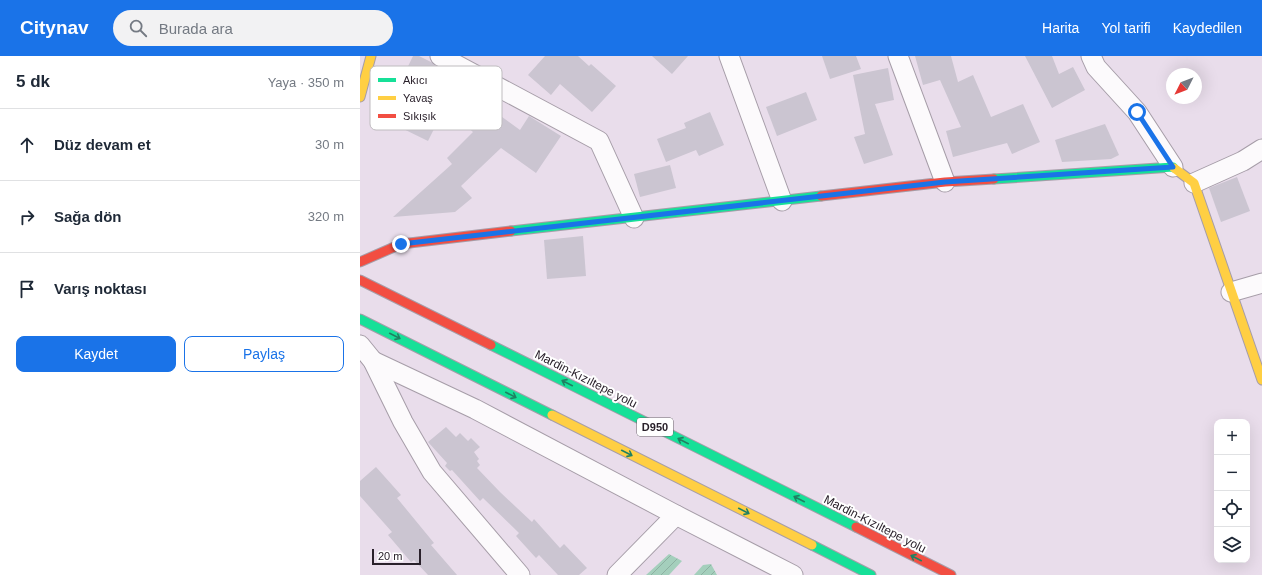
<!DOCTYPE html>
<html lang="tr">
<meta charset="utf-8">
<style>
:root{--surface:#fff;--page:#f2f2f3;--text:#1f2937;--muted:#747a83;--line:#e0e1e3;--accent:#1a73e8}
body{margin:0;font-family:Helvetica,sans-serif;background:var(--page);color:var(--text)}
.controls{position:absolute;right:12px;bottom:12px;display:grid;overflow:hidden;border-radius:8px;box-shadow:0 4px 16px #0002}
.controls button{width:36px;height:36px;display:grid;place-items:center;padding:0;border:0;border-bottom:1px solid var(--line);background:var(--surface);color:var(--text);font:20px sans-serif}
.compass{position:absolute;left:806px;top:12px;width:36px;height:36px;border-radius:50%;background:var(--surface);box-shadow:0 4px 16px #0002;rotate:228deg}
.scale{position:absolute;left:12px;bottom:10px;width:49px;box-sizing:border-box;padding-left:4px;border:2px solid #2a212b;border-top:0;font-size:11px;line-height:14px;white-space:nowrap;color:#2a212b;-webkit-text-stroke:3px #fff;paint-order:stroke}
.stop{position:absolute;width:12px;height:12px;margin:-9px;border:3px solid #1a73e8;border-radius:50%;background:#fff}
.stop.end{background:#1a73e8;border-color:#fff;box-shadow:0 1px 4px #0008}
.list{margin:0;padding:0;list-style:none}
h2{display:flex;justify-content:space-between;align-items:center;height:52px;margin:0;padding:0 16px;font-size:17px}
h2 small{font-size:13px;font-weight:400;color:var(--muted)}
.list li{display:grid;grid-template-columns:26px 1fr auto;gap:12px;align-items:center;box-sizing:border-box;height:72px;padding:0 16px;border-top:1px solid var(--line)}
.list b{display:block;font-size:15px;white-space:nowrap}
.list em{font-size:13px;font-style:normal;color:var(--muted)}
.actions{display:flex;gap:8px;padding:12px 16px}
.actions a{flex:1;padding:9px 0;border:1px solid var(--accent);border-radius:8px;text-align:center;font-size:14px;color:var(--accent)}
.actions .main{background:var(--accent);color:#fff}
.icon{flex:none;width:22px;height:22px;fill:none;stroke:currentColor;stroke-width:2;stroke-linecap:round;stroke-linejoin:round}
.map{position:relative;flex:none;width:902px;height:519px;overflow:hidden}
header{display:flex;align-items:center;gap:24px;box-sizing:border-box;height:56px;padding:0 20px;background:var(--accent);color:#fff}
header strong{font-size:19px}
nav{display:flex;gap:22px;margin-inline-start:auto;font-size:14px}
.search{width:280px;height:36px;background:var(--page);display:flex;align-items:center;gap:10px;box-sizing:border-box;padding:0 14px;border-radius:22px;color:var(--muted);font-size:15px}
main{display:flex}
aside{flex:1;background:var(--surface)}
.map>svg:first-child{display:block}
.garden{fill:url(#garden-furrows)}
.building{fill:#cbc5d1}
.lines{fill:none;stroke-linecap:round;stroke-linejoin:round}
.street-casing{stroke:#a69da8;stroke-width:21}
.fast-casing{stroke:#a69da8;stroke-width:11}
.slow-casing{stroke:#a69da8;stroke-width:11}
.jam-casing{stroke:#a69da8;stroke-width:11}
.street{stroke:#fcfafc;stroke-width:19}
.fast{stroke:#16e098;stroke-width:9}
.slow{stroke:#ffcf43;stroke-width:9}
.jam{stroke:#f24e42;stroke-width:9}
.oneway{stroke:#208062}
.route{stroke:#1a73e8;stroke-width:5}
.labels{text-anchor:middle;stroke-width:4;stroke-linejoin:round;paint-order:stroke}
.shield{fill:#fff;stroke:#6a646b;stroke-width:1}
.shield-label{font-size:11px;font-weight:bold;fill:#2a212b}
.street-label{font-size:12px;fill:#2a212b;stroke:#fff}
.key{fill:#fff;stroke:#bfbcbf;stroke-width:1}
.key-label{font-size:11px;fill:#2a212b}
</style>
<header>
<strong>Citynav</strong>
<div class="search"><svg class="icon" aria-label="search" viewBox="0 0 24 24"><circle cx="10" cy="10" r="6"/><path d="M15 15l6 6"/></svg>Burada ara</div>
<nav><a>Harita</a><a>Yol tarifi</a><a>Kaydedilen</a></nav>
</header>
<main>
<aside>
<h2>5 dk<small>Yaya · 350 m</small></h2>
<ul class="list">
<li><svg class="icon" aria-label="ahead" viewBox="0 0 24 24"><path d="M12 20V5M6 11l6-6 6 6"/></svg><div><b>Düz devam et</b></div><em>30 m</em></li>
<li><svg class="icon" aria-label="right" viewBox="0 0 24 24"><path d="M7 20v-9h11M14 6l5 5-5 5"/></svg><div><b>Sağa dön</b></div><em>320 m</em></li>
<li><svg class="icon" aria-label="arrive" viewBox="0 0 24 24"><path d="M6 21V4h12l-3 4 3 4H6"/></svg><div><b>Varış noktası</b></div></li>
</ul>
<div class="actions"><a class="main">Kaydet</a><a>Paylaş</a></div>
</aside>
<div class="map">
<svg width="902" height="519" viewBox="0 0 902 519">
<defs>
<pattern id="garden-furrows" width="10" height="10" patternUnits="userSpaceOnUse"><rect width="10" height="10" fill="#a4cfbc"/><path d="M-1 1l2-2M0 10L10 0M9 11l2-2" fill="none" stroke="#8db1a2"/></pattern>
</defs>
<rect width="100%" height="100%" fill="#e9ddeb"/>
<g class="garden">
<path d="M309,498L322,505L309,519H286Z"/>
<path d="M351,508L357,519H334L343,509Z"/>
</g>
<g class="building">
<path d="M53,0H59L71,6L79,12L64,43L84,53L68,85L27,65L46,27L41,25Z"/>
<path d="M185,0H218L229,10L231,8L256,30L232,56L200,28L191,39L168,19Z"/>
<path d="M292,0H328L312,18Z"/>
<path d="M462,0H496L501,13L470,23Z"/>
<path d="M555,0H591L598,26L613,19L631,61L663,48L680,86L652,98L647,87L593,101L586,75L601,71L580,24L563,29Z"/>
<path d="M665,0H692L699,18L713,11L725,34L692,52Z"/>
<path d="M528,12L534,44L515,48L533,99L504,108L494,81L505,78L493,19Z"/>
<path d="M446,36L457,64L417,80L406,51Z"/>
<path d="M123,47L160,74L169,60L201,80L176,117L141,92L101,130L112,142L95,156L33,161L92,108L87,102L113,76L106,70Z"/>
<path d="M350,56L364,89L339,100L336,94L306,106L297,83L326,72L324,67Z"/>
<path d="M745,68L759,99L751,103L702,106L695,84Z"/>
<path d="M310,109L316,132L280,141L274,118Z"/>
<path d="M877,121L890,155L861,166L849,132Z"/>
<path d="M223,180L226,220L187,223L184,184Z"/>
<path d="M86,371L96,381L100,377L108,385L111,382L120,391L114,396L119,403L117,405L120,409L117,412L140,436L172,466L174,463L200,492L204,488L227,512L219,519H198L179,499L176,502L156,480L159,477L123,442L120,445L92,414L90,415L85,410L87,407L68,386Z"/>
<path d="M16,411L41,439L37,442L74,487L71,489L97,519H68L54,504L51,506L28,479L32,476L0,440V425Z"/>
</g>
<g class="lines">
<defs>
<g id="street">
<path d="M80,0L239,85L274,162"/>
<path d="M369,0L422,145"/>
<path d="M538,0L585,126"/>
<path d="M731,0L736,11L777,56L813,111"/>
<path d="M834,127L883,105L902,93"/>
<path d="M871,236L902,227"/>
<path d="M0,289L13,305L43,366L72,416L160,519"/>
<path d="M13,305L115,353L316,459L433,519"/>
<path d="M257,519L316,459"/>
</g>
<g id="fast">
<path d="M634,123L813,111L814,112"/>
<path d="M151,175L461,140"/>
<path d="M0,263L192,359"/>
<path d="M131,289L496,471"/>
<path d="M452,489L511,519"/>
</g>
<g id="slow">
<path d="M0,41L11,0"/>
<path d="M814,112L834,127L902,324"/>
<path d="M192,359L452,489"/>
</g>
<g id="jam">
<path d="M461,140L585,126L634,123"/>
<path d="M0,206L41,188L151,175"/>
<path d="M0,224L131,289"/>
<path d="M496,471L591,519"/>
</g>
</defs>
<use href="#street" class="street-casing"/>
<use href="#fast" class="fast-casing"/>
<use href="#slow" class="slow-casing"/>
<use href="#jam" class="jam-casing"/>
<use href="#street" class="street"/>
<use href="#fast" class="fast"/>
<use href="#slow" class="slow"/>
<use href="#jam" class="jam"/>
</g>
<defs><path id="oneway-shaft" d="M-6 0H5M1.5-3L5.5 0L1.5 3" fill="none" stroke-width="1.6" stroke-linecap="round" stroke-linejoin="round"/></defs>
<g class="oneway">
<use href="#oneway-shaft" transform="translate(35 280) rotate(27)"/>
<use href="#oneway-shaft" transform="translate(207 327) rotate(-153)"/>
<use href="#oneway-shaft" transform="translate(151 339) rotate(27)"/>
<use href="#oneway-shaft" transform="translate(323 385) rotate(-153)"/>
<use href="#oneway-shaft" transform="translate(267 397) rotate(27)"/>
<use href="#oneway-shaft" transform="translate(439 443) rotate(-153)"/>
<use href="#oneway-shaft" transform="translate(384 455) rotate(27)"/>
<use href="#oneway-shaft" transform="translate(556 502) rotate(-153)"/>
</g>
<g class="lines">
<path class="route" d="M41,188L585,126L813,111L777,56"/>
</g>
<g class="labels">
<rect class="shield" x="277" y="362" width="36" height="18" rx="3"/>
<g class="shield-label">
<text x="295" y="375">D950</text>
</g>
<g class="street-label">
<text transform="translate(226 323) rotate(27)" y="4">Mardin-Kızıltepe yolu</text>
<text transform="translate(515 468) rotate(27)" y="4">Mardin-Kızıltepe yolu</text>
</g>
</g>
<rect x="10" y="10" width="132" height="64" rx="6" class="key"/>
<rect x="18" y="22" width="18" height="4" fill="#16e098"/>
<rect x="18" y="40" width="18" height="4" fill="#ffcf43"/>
<rect x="18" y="58" width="18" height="4" fill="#f24e42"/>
<g class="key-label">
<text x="43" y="28">Akıcı</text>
<text x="43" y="46">Yavaş</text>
<text x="43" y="64">Sıkışık</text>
</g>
</svg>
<div class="controls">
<button>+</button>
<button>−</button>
<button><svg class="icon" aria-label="locate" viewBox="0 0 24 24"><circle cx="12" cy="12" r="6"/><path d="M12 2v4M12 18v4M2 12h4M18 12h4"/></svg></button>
<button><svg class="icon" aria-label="layers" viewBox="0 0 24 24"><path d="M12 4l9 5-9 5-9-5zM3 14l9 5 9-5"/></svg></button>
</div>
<svg class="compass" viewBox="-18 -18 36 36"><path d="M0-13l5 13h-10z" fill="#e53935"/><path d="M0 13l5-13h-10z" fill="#747a83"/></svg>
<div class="scale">20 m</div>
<div class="stop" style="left:777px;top:56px"></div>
<div class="stop end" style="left:41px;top:188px"></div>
</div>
</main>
